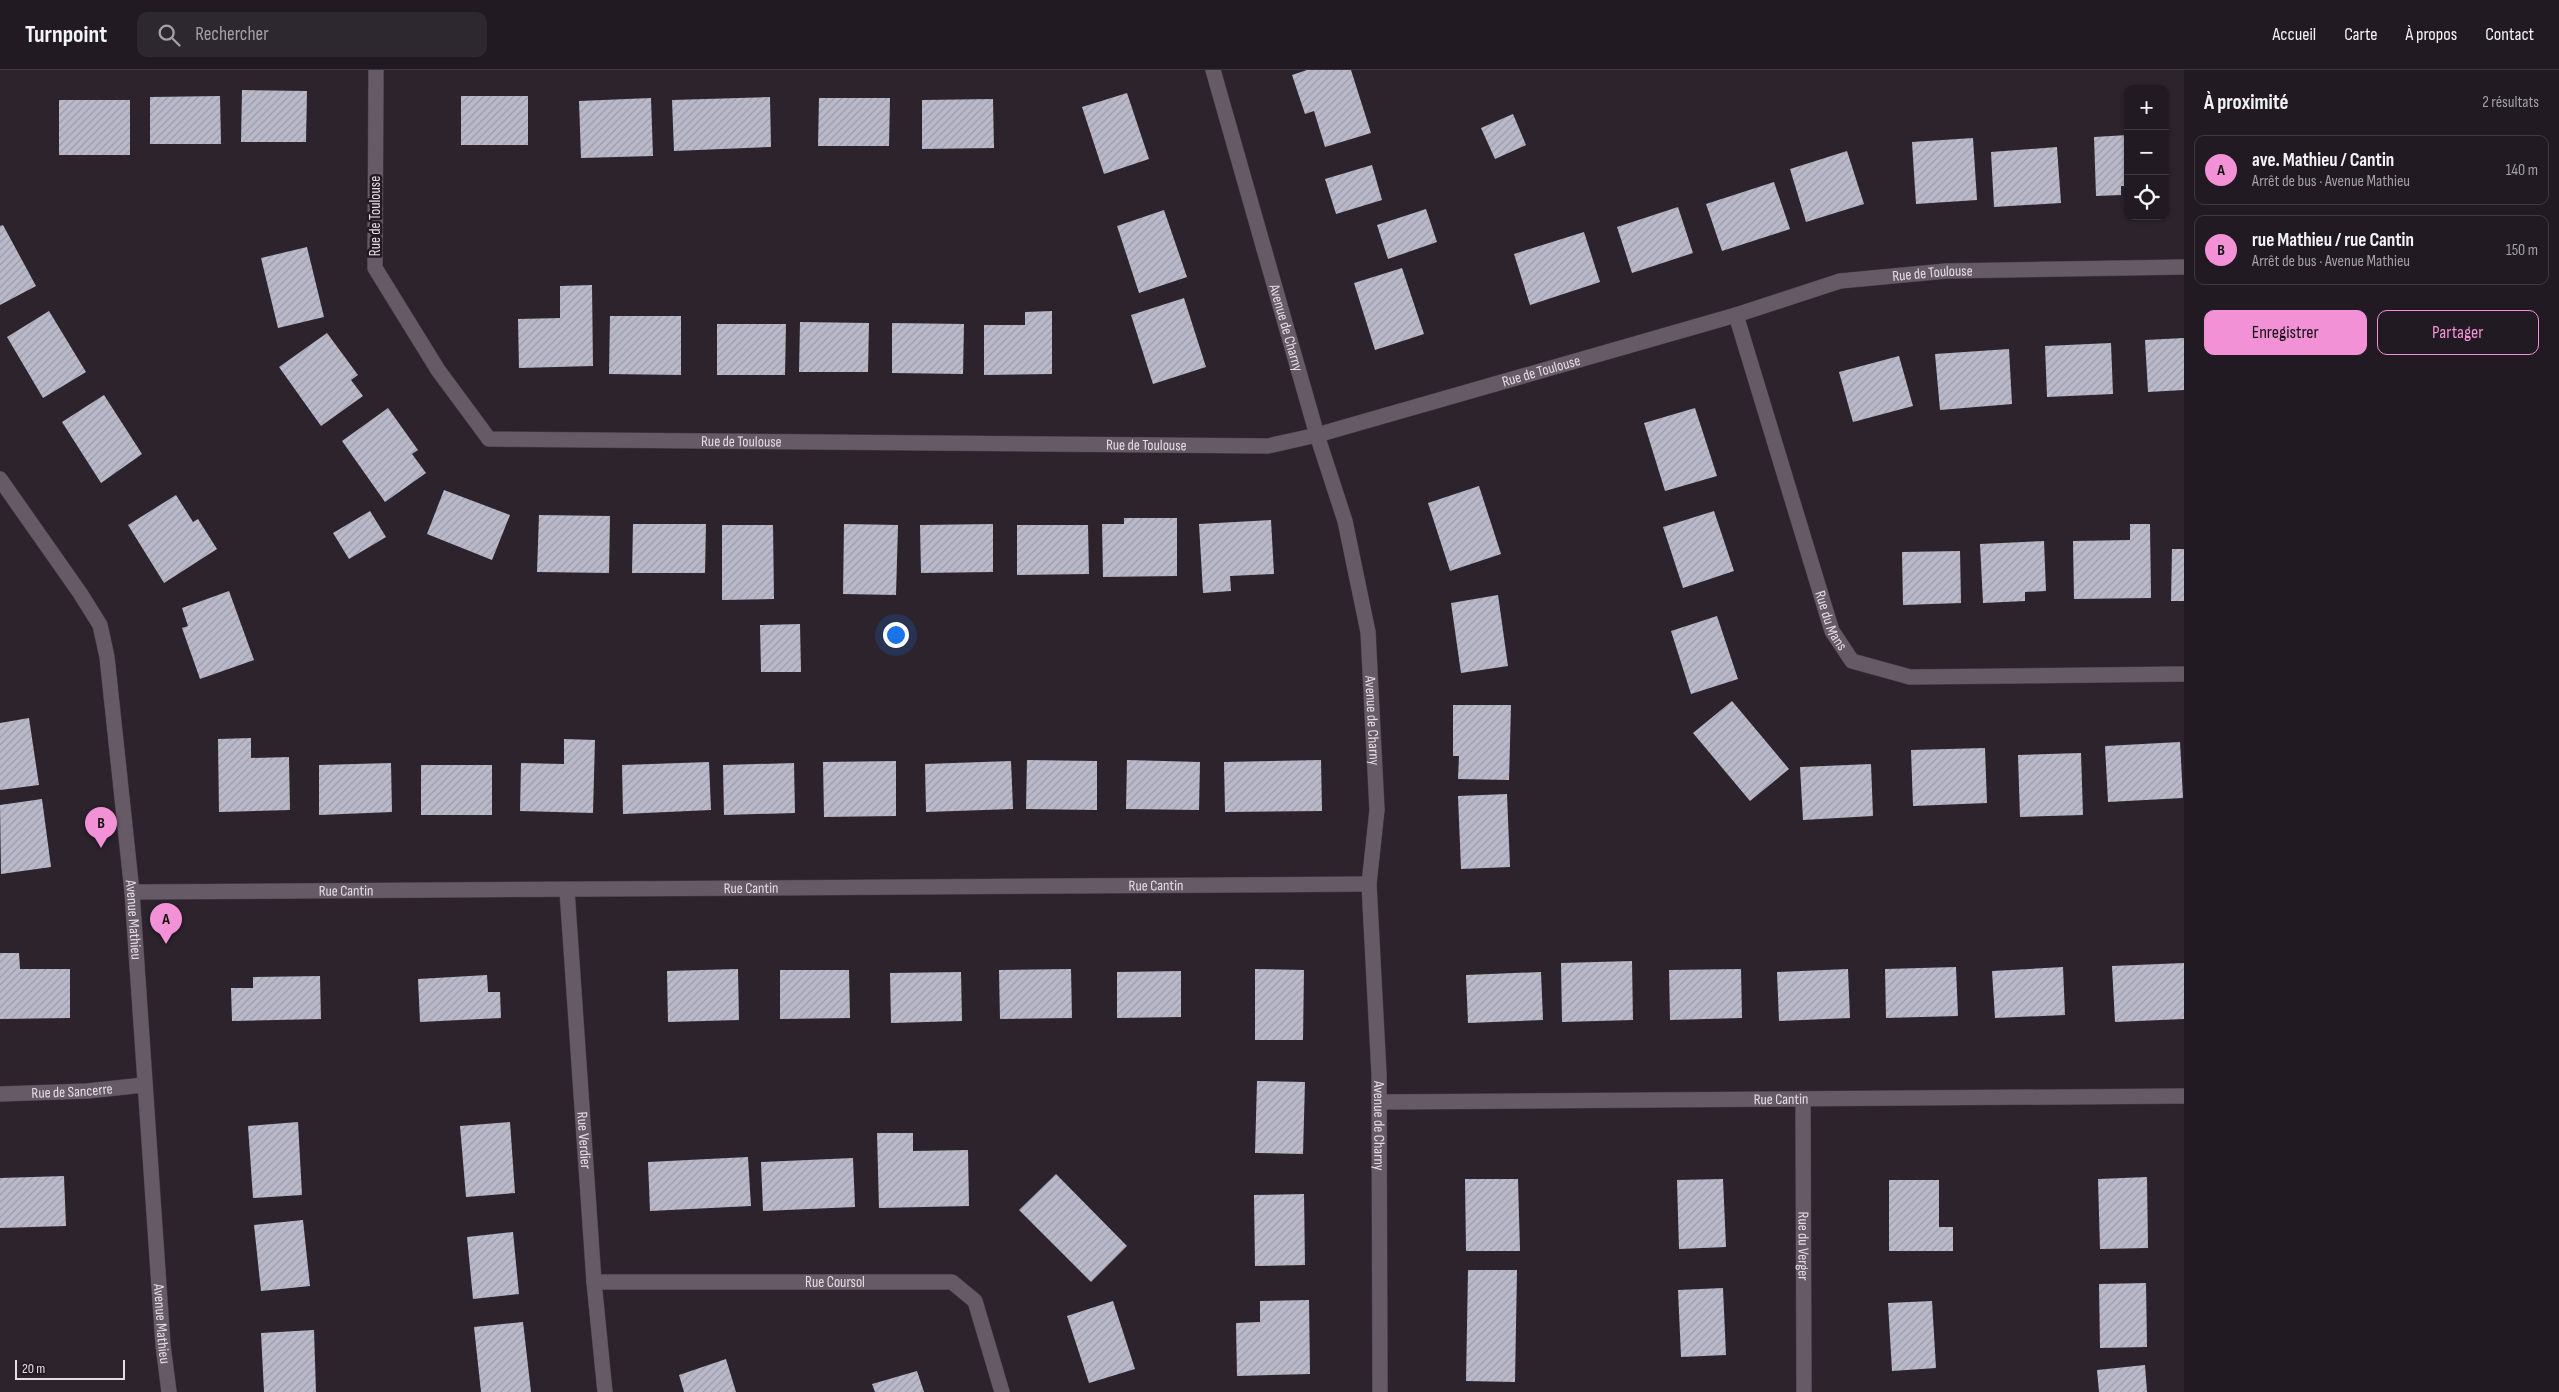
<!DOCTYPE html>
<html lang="fr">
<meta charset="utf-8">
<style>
:root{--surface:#211a22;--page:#2d272f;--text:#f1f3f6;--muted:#a2a1a5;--line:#3e3840;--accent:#f391d6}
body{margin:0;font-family:"Sofia Sans Condensed",sans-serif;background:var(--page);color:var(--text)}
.controls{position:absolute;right:15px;top:15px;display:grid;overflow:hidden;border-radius:10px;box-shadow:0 1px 4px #0004}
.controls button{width:45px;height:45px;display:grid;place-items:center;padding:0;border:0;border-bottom:1px solid var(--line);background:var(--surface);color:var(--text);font:25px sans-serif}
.scale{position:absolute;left:15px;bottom:12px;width:110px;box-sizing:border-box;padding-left:5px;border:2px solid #e3dde4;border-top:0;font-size:14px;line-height:18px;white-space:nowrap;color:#e3dde4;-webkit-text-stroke:4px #231a23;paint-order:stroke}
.you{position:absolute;left:895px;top:564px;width:18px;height:18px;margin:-12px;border:4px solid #fff;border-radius:50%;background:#1a73e8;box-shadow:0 0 0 8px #1a73e833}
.badge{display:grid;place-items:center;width:32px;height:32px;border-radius:50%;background:var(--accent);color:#111;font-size:16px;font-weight:700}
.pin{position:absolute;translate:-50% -41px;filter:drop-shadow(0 1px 2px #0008)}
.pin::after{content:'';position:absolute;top:26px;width:18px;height:15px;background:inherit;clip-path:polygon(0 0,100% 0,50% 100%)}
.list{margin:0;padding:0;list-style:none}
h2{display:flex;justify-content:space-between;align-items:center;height:65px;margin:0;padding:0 20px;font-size:21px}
h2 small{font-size:16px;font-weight:400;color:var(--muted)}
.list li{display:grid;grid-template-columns:32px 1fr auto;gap:15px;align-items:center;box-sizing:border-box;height:70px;margin:0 10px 10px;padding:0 10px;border:1px solid var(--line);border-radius:10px}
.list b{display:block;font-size:19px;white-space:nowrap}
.list p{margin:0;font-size:16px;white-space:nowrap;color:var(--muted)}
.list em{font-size:16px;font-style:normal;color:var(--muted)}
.actions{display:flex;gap:10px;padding:15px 20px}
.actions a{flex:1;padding:11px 0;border:1px solid var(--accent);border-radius:10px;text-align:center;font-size:18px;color:var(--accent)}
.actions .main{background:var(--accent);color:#111}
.icon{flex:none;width:28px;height:28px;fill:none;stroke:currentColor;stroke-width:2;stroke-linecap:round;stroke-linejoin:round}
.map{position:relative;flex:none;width:2184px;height:1322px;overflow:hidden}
header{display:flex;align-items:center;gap:30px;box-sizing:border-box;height:70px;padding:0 25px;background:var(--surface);border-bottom:1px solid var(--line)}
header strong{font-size:24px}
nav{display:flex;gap:28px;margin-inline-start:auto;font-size:18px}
.search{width:350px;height:45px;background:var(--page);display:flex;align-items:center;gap:12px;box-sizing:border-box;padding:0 18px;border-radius:10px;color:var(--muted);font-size:19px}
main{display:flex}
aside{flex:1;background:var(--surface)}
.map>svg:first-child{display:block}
.building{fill:url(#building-hatch)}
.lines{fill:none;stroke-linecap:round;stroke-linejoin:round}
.minor-casing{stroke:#463e47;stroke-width:16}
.minor{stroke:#655a66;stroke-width:15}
.labels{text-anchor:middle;stroke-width:5;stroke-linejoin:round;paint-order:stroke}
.street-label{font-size:15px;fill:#e3dde4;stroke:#231a23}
</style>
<header>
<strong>Turnpoint</strong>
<div class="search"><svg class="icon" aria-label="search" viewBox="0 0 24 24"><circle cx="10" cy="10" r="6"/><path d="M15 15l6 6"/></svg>Rechercher</div>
<nav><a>Accueil</a><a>Carte</a><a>À propos</a><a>Contact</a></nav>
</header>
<main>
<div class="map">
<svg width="2184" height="1322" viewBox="0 0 2184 1322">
<defs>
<pattern id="building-hatch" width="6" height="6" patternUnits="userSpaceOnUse" patternTransform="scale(1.25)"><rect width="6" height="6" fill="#bab9c9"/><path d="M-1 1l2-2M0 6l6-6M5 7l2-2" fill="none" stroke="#9c9ba8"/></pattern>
</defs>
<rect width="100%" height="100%" fill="#2c232d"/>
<g class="building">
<path d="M1307,0H1351L1371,63L1325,77L1314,41L1305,44L1292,5Z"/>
<path d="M242,20L307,21L306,72H241Z"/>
<path d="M1127,23L1149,89L1104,104L1082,37Z"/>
<path d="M220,26L221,74H150V27Z"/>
<rect x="461" y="26" width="67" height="49"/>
<path d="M770,27L771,77L674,81L672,30Z"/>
<path d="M651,28L653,86L581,88L579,31Z"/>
<path d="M819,28H890L889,76H818Z"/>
<path d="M993,29L994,78L922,79V30Z"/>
<rect x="59" y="30" width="71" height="55"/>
<path d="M1513,44L1526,75L1495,89L1481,58Z"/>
<path d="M2128,65V116H2121V125L2096,126L2094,67Z"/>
<path d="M1973,68L1977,130L1916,134L1912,72Z"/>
<path d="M2057,77L2061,133L1994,137L1991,82Z"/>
<path d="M1847,81L1864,134L1806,152L1790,99Z"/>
<path d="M1372,95L1382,130L1336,144L1325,109Z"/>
<path d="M1774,112L1790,159L1722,181L1706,134Z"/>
<path d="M1678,137L1693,183L1632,203L1617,157Z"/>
<path d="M1426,139L1437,172L1388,189L1377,155Z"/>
<path d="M1164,140L1187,207L1139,223L1117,156Z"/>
<path d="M3,155L36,216L0,235V156Z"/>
<path d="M1584,162L1600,212L1530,235L1514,184Z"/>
<path d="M307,177L324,247L278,258L261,188Z"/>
<path d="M1402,198L1424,264L1375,280L1354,213Z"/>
<path d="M592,215L593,296L519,298L518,249L560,248V216Z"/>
<path d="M1184,228L1206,297L1153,314L1131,245Z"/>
<path d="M49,241L86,302L43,328L7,267Z"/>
<path d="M1052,241V304L984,305V255H1025V242Z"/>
<path d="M610,246H681V305L609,304Z"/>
<path d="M800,252L869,253L868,302H799Z"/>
<path d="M892,253L964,254L963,304L892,303Z"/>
<path d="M717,254H786L785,305H717Z"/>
<path d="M327,263L358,305L351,310L363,326L321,356L279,297Z"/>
<path d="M2184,268V320L2148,322L2145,270Z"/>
<path d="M2111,273L2113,324L2047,327L2045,276Z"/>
<path d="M2009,279L2012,334L1940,340L1935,284Z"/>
<path d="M1899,286L1913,336L1853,352L1839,302Z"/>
<path d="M104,325L142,384L101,413L62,352Z"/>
<path d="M388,338L418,380L412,384L426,403L385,432L342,371Z"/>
<path d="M1695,338L1717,406L1665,421L1644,353Z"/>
<path d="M1479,416L1501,484L1450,501L1428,433Z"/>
<path d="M444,420L510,445L492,490L427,464Z"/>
<path d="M176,425L193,452L198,449L217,479L164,513L128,455Z"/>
<path d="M370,441L386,467L349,489L333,463Z"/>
<path d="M1714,441L1734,501L1683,518L1663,457Z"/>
<path d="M539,445L610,446L609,503L537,502Z"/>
<path d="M1124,448H1177V506L1103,507L1102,454H1124Z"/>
<path d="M1271,450L1274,504L1230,506L1231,521L1203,523L1199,454Z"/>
<path d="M633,454H706L705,503H632Z"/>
<path d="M844,454L898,455L896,525L843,524Z"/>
<path d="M993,454V502L921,503L920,455Z"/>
<path d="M2130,454H2150L2151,528L2074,529L2073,471L2130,470Z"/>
<path d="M722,455H773L774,529L722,530Z"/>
<path d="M1017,455H1088L1089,504L1017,505Z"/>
<path d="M2044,471L2046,521L2025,522V531L1983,533L1980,474Z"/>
<path d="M2172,479H2184V531H2171Z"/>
<path d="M1960,481L1961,533L1903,535L1902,482Z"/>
<path d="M229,521L254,590L200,609L182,558L188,556L182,538Z"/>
<path d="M1498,525L1508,596L1461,603L1451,533Z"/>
<path d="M1717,546L1738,609L1691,624L1671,561Z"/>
<path d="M800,554L801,602H761L760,555Z"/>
<path d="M1732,631L1789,699L1750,731L1693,663Z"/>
<path d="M1453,635H1511L1509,710L1458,709L1459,686H1453Z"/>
<path d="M29,648L39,715L0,720V653Z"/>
<path d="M251,668V688L289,687L290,740L219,742L218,669Z"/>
<path d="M564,669L595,670L593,743L520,741L521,693L564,694Z"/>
<path d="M2180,672L2183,728L2108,732L2105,676Z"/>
<path d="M1985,678L1987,733L1913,736L1911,680Z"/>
<path d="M2081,683L2083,745L2020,747L2018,685Z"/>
<path d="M1027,690L1097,691V740L1026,739Z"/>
<path d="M1127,690L1200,692L1199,740L1126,739Z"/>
<path d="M1321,690L1322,741L1225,742L1224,692Z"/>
<path d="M896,691V746L824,747L823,692Z"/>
<path d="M1011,691L1013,739L926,742L925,694Z"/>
<path d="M709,692L711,740L623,744L622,695Z"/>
<path d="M391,693L392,742L319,745V695Z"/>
<path d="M794,693L795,743L724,745L723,695Z"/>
<path d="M1871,694L1873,746L1803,750L1800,697Z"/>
<rect x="421" y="695" width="71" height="50"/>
<path d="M1507,724L1510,797L1461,799L1458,726Z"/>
<path d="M42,729L51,797L1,804L0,735Z"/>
<path d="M0,883H19L20,899H70V948L0,949Z"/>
<path d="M1632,891L1633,950L1562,952L1561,893Z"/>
<path d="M2184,893V949L2115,952L2112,896Z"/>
<path d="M1956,897L1958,946L1886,948L1885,899Z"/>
<path d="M2063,897L2065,945L1995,948L1992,901Z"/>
<path d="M738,899L739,950L668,952L667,901Z"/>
<path d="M1071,899L1072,948L1000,949L999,900Z"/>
<path d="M1255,899L1304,900L1303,970H1255Z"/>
<path d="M1741,899L1742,948L1670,950L1669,900Z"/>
<path d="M1848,899L1850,948L1779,951L1777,902Z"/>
<path d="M780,900H849L850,948L780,949Z"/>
<path d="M1181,901V947L1117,948V902Z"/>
<path d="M961,902L962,951L891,953L890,903Z"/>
<path d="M1541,902L1543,950L1468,953L1466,905Z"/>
<path d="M487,905L488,922H500L501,948L420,952L418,909Z"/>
<path d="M320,906L321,949L232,951L231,918H253V907Z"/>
<path d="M1257,1011L1305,1012L1303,1084L1255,1083Z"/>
<path d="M298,1052L302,1125L253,1128L248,1056Z"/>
<path d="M510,1052L515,1123L466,1127L460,1056Z"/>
<path d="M877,1063H913V1081L968,1080L969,1136L879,1138Z"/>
<path d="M748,1087L751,1136L650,1141L648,1092Z"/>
<path d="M853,1088L855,1137L763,1141L761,1092Z"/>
<path d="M1056,1104L1127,1176L1091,1212L1019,1140Z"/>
<path d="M64,1106L66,1156L0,1158V1108Z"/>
<path d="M2147,1107L2148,1178L2100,1179L2098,1109Z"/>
<path d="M1465,1109H1518L1520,1181H1466Z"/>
<path d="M1723,1109L1726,1177L1679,1179L1677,1110Z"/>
<path d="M1889,1110H1939V1157H1953V1181H1889Z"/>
<path d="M1304,1124L1305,1195L1255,1196L1254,1125Z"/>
<path d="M303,1150L310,1216L261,1221L254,1155Z"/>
<path d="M513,1162L519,1224L473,1229L467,1167Z"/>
<path d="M1468,1200H1517L1515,1312L1466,1311Z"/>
<path d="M2146,1213L2147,1277L2100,1278L2099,1214Z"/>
<path d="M1723,1218L1726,1285L1681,1287L1678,1220Z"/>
<path d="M1309,1230L1310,1304L1237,1306L1236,1253L1260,1252V1231Z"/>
<path d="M1113,1231L1135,1299L1089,1313L1067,1246Z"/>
<path d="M1932,1231L1936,1298L1892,1301L1888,1233Z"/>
<path d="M523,1252L531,1322H481L474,1257Z"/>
<path d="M314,1260L316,1322H264L261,1263Z"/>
<path d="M726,1289L736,1322H684L679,1305Z"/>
<path d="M2145,1295L2147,1322H2099L2097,1300Z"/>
<path d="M917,1301L924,1322H875L872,1314Z"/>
</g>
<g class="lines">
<defs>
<g id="minor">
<path id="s1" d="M376,0L375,198L438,300L489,369L1268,376L1317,365L1736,245L1840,211L1946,201L2184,197"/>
<path id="s2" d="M1213,0L1317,365L1345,451L1368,562L1377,740L1369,814L1379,1004L1380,1322"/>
<path id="s3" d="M1736,245L1832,561L1852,591L1910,607L2184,604"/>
<path id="s4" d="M0,409L80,523L100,555L107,587L132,822L163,1275L169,1322"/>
<path id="s5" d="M567,820L594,1212L605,1322"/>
<path id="s6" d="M132,822L1369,814"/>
<path id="s7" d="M0,1024L87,1021L144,1015"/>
<path id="s8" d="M1803,1030L1804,1322"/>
<path id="s9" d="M1379,1032L2184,1026"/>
<path id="s10" d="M594,1212H952L975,1231L1002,1322"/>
</g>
</defs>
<use href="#minor" class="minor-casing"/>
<use href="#minor" class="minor"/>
</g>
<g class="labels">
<g class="street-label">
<text transform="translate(375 146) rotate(-90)" y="5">Rue de Toulouse</text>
<text dy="5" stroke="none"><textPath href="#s1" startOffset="1871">Rue de Toulouse</textPath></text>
<text dy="5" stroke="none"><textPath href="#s2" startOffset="268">Avenue de Charny</textPath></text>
<text dy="5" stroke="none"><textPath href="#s1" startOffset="1466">Rue de Toulouse</textPath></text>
<text dy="5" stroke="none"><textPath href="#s1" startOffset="656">Rue de Toulouse</textPath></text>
<text dy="5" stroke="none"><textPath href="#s1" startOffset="1061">Rue de Toulouse</textPath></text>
<text dy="5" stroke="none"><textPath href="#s3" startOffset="320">Rue du Mans</textPath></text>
<text dy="5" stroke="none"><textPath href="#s2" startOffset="672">Avenue de Charny</textPath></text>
<text dy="5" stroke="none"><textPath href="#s6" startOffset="1024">Rue Cantin</textPath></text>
<text dy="5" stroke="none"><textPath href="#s6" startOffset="619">Rue Cantin</textPath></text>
<text dy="5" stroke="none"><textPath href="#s6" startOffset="214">Rue Cantin</textPath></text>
<text dy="5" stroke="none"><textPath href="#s4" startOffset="474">Avenue Mathieu</textPath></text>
<text dy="5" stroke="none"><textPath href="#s7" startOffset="72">Rue de Sancerre</textPath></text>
<text dy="5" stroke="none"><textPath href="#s9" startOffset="402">Rue Cantin</textPath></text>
<text dy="5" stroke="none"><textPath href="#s2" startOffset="1078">Avenue de Charny</textPath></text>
<text dy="5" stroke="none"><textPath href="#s5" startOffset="251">Rue Verdier</textPath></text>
<text dy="5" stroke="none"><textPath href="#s8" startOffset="146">Rue du Verger</textPath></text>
<text dy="5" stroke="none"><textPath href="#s10" startOffset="241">Rue Coursol</textPath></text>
<text dy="5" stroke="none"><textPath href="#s4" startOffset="879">Avenue Mathieu</textPath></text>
</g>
</g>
</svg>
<div class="controls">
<button>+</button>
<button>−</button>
<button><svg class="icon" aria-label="locate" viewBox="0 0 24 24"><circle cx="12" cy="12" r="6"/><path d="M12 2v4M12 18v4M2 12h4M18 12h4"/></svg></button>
</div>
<div class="scale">20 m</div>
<div class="you"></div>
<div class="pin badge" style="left:166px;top:874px">A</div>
<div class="pin badge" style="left:101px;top:778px">B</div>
</div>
<aside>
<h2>À proximité<small>2 résultats</small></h2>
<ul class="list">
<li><span class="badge">A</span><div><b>ave. Mathieu / Cantin</b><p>Arrêt de bus · Avenue Mathieu</p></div><em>140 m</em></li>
<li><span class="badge">B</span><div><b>rue Mathieu / rue Cantin</b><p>Arrêt de bus · Avenue Mathieu</p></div><em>150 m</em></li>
</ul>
<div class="actions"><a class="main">Enregistrer</a><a>Partager</a></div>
</aside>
</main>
